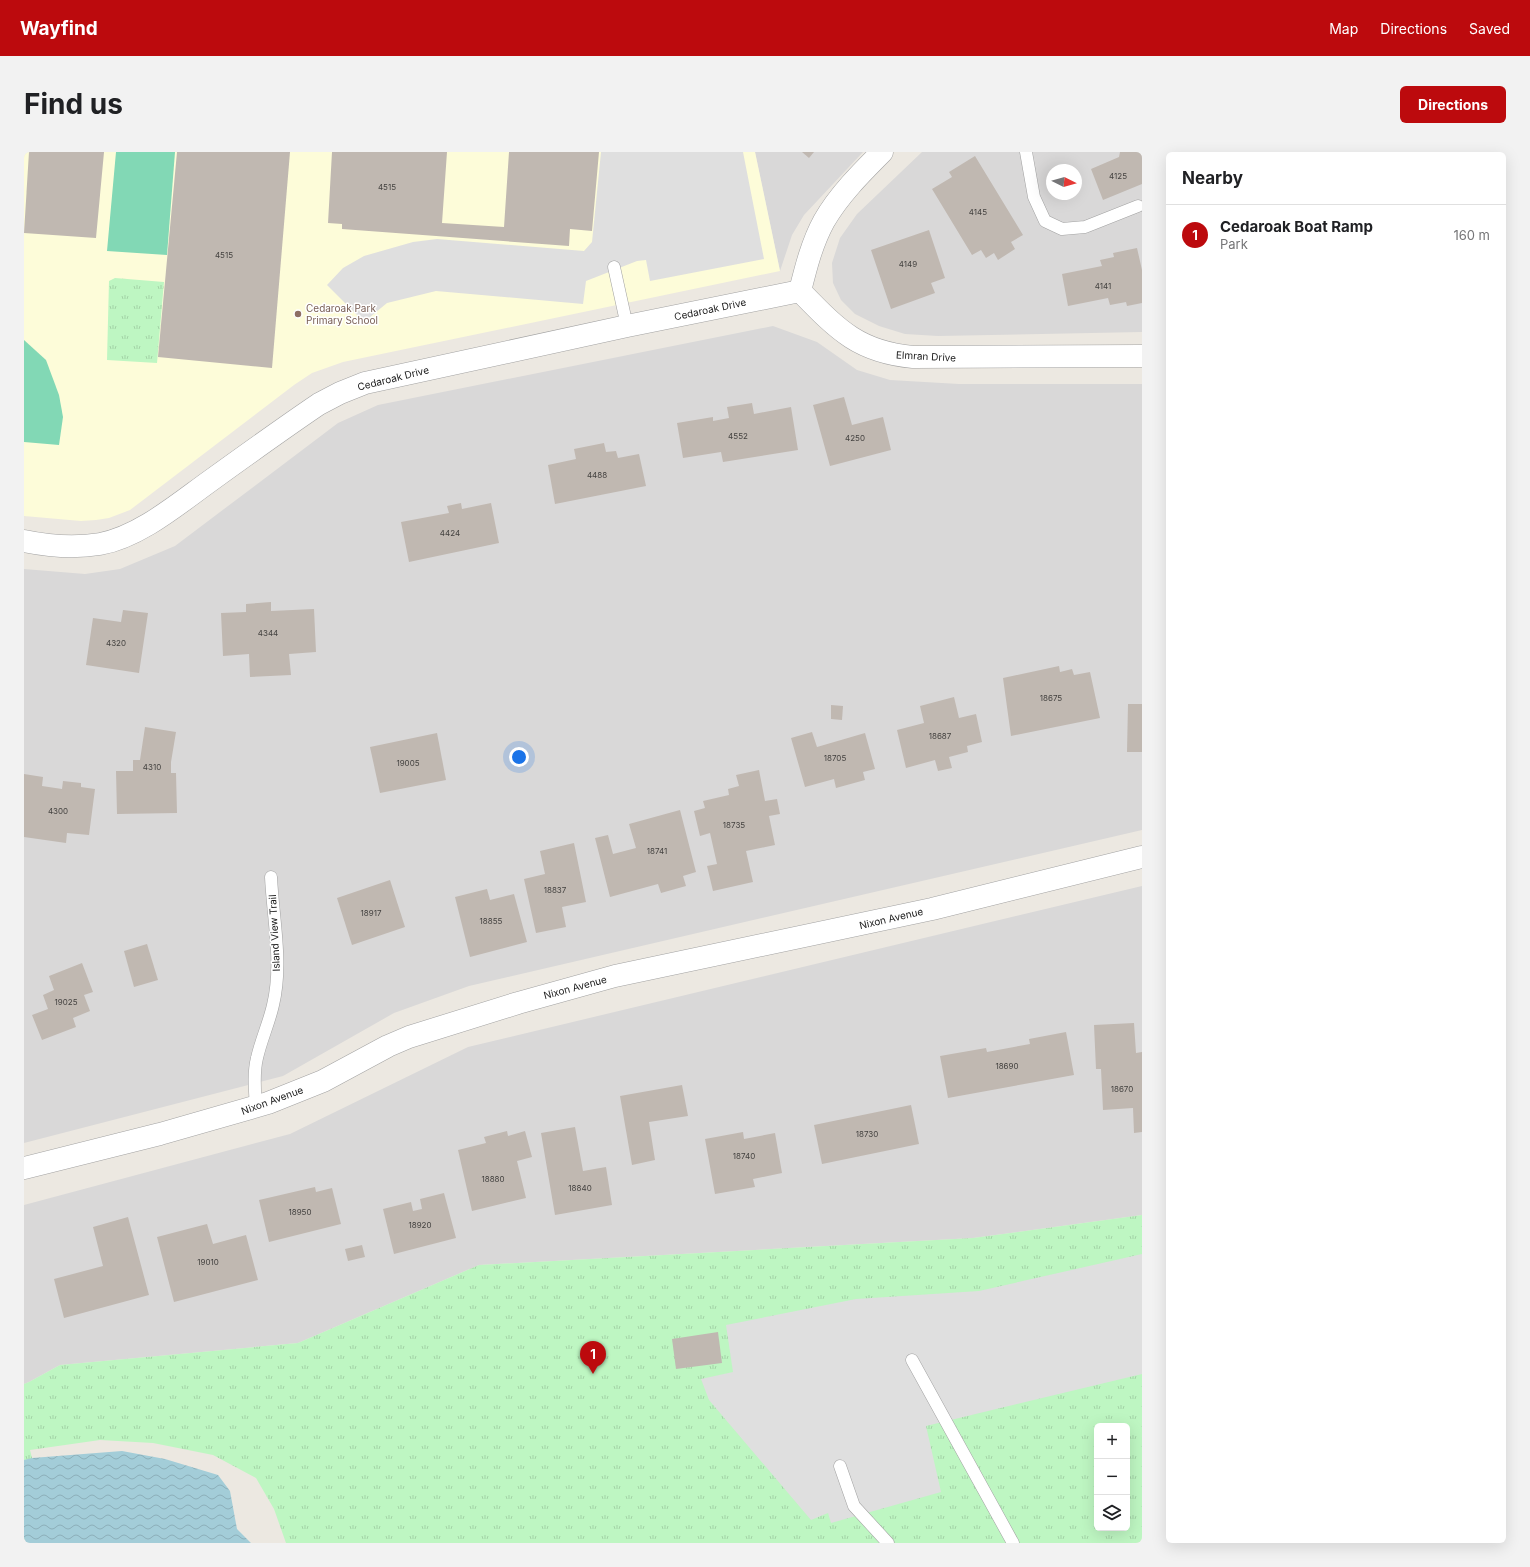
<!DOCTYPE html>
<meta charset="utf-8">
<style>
:root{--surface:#fff;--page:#f2f2f2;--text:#202124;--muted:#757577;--line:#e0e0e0;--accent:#bc0a0d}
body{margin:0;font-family:Inter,sans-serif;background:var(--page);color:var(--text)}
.controls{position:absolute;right:12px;bottom:12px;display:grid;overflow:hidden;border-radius:6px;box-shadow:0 4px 16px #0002}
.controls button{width:36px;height:36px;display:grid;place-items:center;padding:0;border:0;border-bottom:1px solid var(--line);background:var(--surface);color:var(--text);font:20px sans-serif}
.compass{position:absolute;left:1022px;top:12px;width:36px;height:36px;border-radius:50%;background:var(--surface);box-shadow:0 4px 16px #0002;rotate:95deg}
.you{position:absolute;left:495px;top:605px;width:14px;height:14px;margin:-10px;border:3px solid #fff;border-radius:50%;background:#1a73e8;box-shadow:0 0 0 6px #1a73e833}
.badge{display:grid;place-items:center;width:26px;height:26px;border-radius:50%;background:var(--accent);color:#fff;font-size:13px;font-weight:700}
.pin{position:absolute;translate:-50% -33px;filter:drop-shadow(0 1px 2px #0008)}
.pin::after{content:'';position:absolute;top:21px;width:14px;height:12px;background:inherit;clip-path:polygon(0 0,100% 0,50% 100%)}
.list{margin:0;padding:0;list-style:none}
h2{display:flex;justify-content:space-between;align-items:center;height:52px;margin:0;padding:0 16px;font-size:17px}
h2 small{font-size:13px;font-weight:400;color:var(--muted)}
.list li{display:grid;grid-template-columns:26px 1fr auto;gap:12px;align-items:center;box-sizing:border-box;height:60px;padding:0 16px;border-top:1px solid var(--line)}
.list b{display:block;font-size:15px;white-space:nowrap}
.list p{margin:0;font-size:13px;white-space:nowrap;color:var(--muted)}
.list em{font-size:13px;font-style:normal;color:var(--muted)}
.icon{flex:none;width:22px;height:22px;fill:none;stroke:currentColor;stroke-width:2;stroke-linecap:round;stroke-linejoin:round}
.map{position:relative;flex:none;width:1118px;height:1391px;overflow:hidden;border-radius:6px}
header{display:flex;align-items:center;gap:24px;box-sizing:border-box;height:56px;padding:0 20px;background:var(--accent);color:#fff}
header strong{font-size:19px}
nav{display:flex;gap:22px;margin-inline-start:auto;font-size:14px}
.intro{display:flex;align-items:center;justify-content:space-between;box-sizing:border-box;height:96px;padding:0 24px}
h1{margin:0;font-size:28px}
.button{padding:10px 18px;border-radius:6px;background:var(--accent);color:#fff;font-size:14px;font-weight:700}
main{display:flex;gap:24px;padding:0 24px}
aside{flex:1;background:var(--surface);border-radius:6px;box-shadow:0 4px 16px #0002}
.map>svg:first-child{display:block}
.residential{fill:#d9d8d8;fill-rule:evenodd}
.education{fill:#fdfcd9}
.park{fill:url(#park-tufts);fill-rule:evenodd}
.pitch{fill:#82d8b5}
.parking{fill:#dfdfdf}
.water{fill:url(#water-waves)}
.building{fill:#c0b8b1}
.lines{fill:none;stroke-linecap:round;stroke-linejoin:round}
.service-casing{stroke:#a2a2a2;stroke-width:13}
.minor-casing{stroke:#a2a2a2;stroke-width:23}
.tertiary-casing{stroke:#a2a2a2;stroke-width:23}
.service{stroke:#fff;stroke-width:12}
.minor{stroke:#fff;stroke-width:22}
.tertiary{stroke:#fff;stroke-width:22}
.education-dot{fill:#8d6e63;stroke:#fff;stroke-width:1.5}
.labels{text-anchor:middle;stroke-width:3;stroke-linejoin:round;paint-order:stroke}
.number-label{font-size:8px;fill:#444240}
.education-label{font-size:10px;fill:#785e54;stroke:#fff;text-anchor:start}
.street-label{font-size:10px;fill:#1b1b1b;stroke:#fff}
</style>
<header>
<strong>Wayfind</strong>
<nav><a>Map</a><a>Directions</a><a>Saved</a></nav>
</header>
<div class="intro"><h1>Find us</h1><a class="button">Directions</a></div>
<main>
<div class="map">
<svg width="1118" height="1391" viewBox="0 0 1118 1391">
<defs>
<pattern id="park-tufts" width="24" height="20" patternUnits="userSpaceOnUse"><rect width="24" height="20" fill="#bef6c2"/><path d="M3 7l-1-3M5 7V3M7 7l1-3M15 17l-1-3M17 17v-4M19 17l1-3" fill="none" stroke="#a3d2a6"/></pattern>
<pattern id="water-waves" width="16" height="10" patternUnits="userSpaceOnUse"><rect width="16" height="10" fill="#a3cdd8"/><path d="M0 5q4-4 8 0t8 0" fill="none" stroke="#8cafb9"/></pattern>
</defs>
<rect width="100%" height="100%" fill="#ece8e1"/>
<g class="residential">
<path d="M731,0H839L780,63L768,83L756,119Z"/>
<path d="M898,0H1118V180L914,184L881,182L855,174L831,162L817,148L809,131L808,111L816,86L833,62ZM1028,18H1052V42H1028Z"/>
<path d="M749,174L793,190L833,218L866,228L935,232H1118V678L445,834L370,861L259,924L0,991V417L61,422L96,417L151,394L314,271L354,253Z"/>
<path d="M1118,734V1063L949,1086L455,1113L274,1191L36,1213L5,1230L0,1232V1053L266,982L444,895Z"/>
</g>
<path class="education" d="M0,0H731L756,119L319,210L288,221L270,233L106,358L85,366L72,368L57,369L0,364Z"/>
<g class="park">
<path d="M91,126L140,130L133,211L83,208L85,129Z"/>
<path d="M1118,1063V1391H262L250,1357L232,1326L189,1303L129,1291L76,1288L6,1298L13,1326L0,1391V1232L5,1230L36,1213L274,1191L455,1113L949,1086ZM1073,1274H1103V1376H1073Z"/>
</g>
<g class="pitch">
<path d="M92,0H151L143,103L83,99Z"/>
<path d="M0,188L22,208L35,243L39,265L35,293L0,290Z"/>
</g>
<g class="parking">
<path d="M577,0H719L740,107L626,129L622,108L613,109L562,129L559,152L412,139L363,151L340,170L303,133L319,116L340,104L389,90L413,87L560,99L568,90Z"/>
<path d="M1118,1102V1222L902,1274L917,1340L807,1371L804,1361L787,1368L685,1248L677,1227L709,1220L702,1173L832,1147L955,1139Z"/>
</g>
<path class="water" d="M98,1299L141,1307L194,1323L206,1339L213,1377L227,1391H0V1308L8,1306Z"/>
<g class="building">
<path d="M5,0H80L72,86L0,81Z"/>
<path d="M153,0H266L248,216L134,205Z"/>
<path d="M308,0H423L418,71L480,75L485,0H575L568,79L546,77L545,94L318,77V72L304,71Z"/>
<path d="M778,0H790L785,6Z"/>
<path d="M1096,0H1118V32L1079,48L1067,17L1095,5Z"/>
<path d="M951,4L999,83L987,90L991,97L974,108L970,101L962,106L957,98L948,103L908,37L928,25L925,20Z"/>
<path d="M905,78L921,126L907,131L911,141L867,157L847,98Z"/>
<path d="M1113,96L1118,118V151L1103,154L1102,150L1086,153L1084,146L1044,154L1038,122L1078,114L1076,108L1090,105L1089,101Z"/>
<path d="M820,245L828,273L859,265L867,298L806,314L789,253Z"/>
<path d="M728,251L730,262L767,255L774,298L699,310L697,300L659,306L653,271L689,265V269L705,266L703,255Z"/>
<path d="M580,291L582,300L592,299L594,306L615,302L622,334L531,352L524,313L552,307L550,297Z"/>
<path d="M437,351L438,357L467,351L475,391L385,410L377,370L425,361L423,354Z"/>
<path d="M247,450V459L290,457L292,500L265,502L267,523L226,525L225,502L199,504L197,461L222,460V452Z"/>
<path d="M99,458L124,461L115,521L62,513L69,466L97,470Z"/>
<path d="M1035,514L1036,520L1048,517L1050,523L1066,520L1076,566L987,584L979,526Z"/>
<path d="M930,545L935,566L952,562L958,590L943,594L944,600L925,605L928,616L914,619L911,608L882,616L873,578L900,571L896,554Z"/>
<path d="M1104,552H1118V600H1103Z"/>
<path d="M807,553L819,554L818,568L807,567Z"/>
<path d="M121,575L152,580L147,610V621H152L153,661L93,662L92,619H109V608H116Z"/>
<path d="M788,580L793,595L841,581L851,617L839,620L841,628L812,636L810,627L781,635L767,586Z"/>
<path d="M413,581L422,628L356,641L346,595Z"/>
<path d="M735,618L741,649L753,647L756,662L745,664L751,693L722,699L729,730L689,739L683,714L693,712L686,681L676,684L670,659L681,656L679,649L705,643L704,637L715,634L712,623Z"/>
<path d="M0,622L19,625L18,634L38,637L39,629L57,631V635L71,637L65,683L43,681L42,691L0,685Z"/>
<path d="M656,658L672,720L659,724L662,734L637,741L634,732L586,745L571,686L584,683L589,702L612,696L605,672Z"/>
<path d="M550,691L562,750L538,755L542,775L512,781L500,727L521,722L516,699Z"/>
<path d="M366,728L381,775L328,793L313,746Z"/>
<path d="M463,737L466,748L490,742L503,790L446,805L431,745Z"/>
<path d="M123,792L134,828L110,835L100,799Z"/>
<path d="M58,811L69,840L60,843L66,859L49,866L52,875L18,888L8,863L24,857L19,843L30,838L25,824Z"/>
<path d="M1110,871L1112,901L1118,900V980L1110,981L1109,956L1079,958L1077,917H1072L1070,873Z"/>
<path d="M1042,880L1050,923L924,946L916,904L962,896L963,900L1006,892L1005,887Z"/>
<path d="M658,933L664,964L625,970L631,1008L608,1013L596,944Z"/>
<path d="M887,953L895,992L798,1012L790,973Z"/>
<path d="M551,975L559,1019L582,1015L588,1053L531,1063L517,981Z"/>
<path d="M483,979L484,984L501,979L508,1005L493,1009L502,1046L448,1059L434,998L462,991L460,985Z"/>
<path d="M719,980L720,987L751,981L758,1021L729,1027L731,1035L691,1042L681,987Z"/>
<path d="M291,1035L292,1040L308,1036L317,1072L245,1090L235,1048Z"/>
<path d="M420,1041L432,1086L370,1102L359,1057L387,1050L389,1059L398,1057L396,1047Z"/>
<path d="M104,1065L125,1143L40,1166L30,1127L79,1114L69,1075Z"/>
<path d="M183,1072L189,1092L222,1083L234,1128L150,1150L133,1085Z"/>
<path d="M338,1093L341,1105L324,1109L321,1097Z"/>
<path d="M694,1180L698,1211L652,1217L648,1187Z"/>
</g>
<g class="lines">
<defs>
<g id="service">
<path d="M1002,0L1010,45L1021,69L1038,77L1061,75L1114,54"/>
<path d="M590,115L603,174"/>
<path d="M232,955C231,939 229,922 233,906C237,888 245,871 249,853C259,812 249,767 247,725"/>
<path d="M888,1208L989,1391"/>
<path d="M816,1314L830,1354L864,1391"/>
</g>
<g id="minor">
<path d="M858,0C837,21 815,43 800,69C788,91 782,115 776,139C813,177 834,200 889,205L1118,204"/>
<path d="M0,1016L136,982L244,951L299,929L364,894L385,885L494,851L591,824L908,757L1118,705"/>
</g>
<path id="tertiary" d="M0,389C24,394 52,396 76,392C115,385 154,352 186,329C222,303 258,277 295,252L316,241L341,231L603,174L776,139"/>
</defs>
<use href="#service" class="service-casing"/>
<use href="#minor" class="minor-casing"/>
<use href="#tertiary" class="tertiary-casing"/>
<use href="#service" class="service"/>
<use href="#minor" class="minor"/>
<use href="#tertiary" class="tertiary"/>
</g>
<circle class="education-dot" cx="274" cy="162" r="4"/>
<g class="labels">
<g class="number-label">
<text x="1094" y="27">4125</text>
<text x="363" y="38">4515</text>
<text x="954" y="63">4145</text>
<text x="200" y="106">4515</text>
<text x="884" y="115">4149</text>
<text x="1079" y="137">4141</text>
<text x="714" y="287">4552</text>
<text x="831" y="289">4250</text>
<text x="573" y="326">4488</text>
<text x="426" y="384">4424</text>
<text x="244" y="484">4344</text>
<text x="92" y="494">4320</text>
<text x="1027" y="549">18675</text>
<text x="916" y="587">18687</text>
<text x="811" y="609">18705</text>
<text x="384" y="614">19005</text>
<text x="128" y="618">4310</text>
<text x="34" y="662">4300</text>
<text x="710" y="676">18735</text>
<text x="633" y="702">18741</text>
<text x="531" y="741">18837</text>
<text x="347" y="764">18917</text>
<text x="467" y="772">18855</text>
<text x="42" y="853">19025</text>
<text x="983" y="917">18690</text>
<text x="1098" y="940">18670</text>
<text x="843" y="985">18730</text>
<text x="720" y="1007">18740</text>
<text x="469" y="1030">18880</text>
<text x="556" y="1039">18840</text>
<text x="276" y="1063">18950</text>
<text x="396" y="1076">18920</text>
<text x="184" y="1113">19010</text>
</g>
<g class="education-label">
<text x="282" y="160">Cedaroak Park<tspan x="282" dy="12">Primary School</tspan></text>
</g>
<g class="street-label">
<text transform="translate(686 157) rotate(-12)" y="4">Cedaroak Drive</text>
<text transform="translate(902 204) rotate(3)" y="4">Elmran Drive</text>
<text transform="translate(369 226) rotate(-14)" y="4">Cedaroak Drive</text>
<text transform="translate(867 766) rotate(-13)" y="4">Nixon Avenue</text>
<text transform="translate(250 781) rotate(-93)" y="4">Island View Trail</text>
<text transform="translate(551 835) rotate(-15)" y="4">Nixon Avenue</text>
<text transform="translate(248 948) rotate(-20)" y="4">Nixon Avenue</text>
</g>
</g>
</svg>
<div class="controls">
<button>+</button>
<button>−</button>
<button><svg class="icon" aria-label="layers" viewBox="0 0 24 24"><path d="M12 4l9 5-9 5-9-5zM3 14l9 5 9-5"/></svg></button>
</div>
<svg class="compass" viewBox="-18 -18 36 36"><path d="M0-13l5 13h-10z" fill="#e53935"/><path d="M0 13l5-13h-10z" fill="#757577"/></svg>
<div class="you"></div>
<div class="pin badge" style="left:569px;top:1222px">1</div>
</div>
<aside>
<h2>Nearby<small></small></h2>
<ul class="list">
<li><span class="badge">1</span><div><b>Cedaroak Boat Ramp</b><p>Park</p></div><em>160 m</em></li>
</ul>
</aside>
</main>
